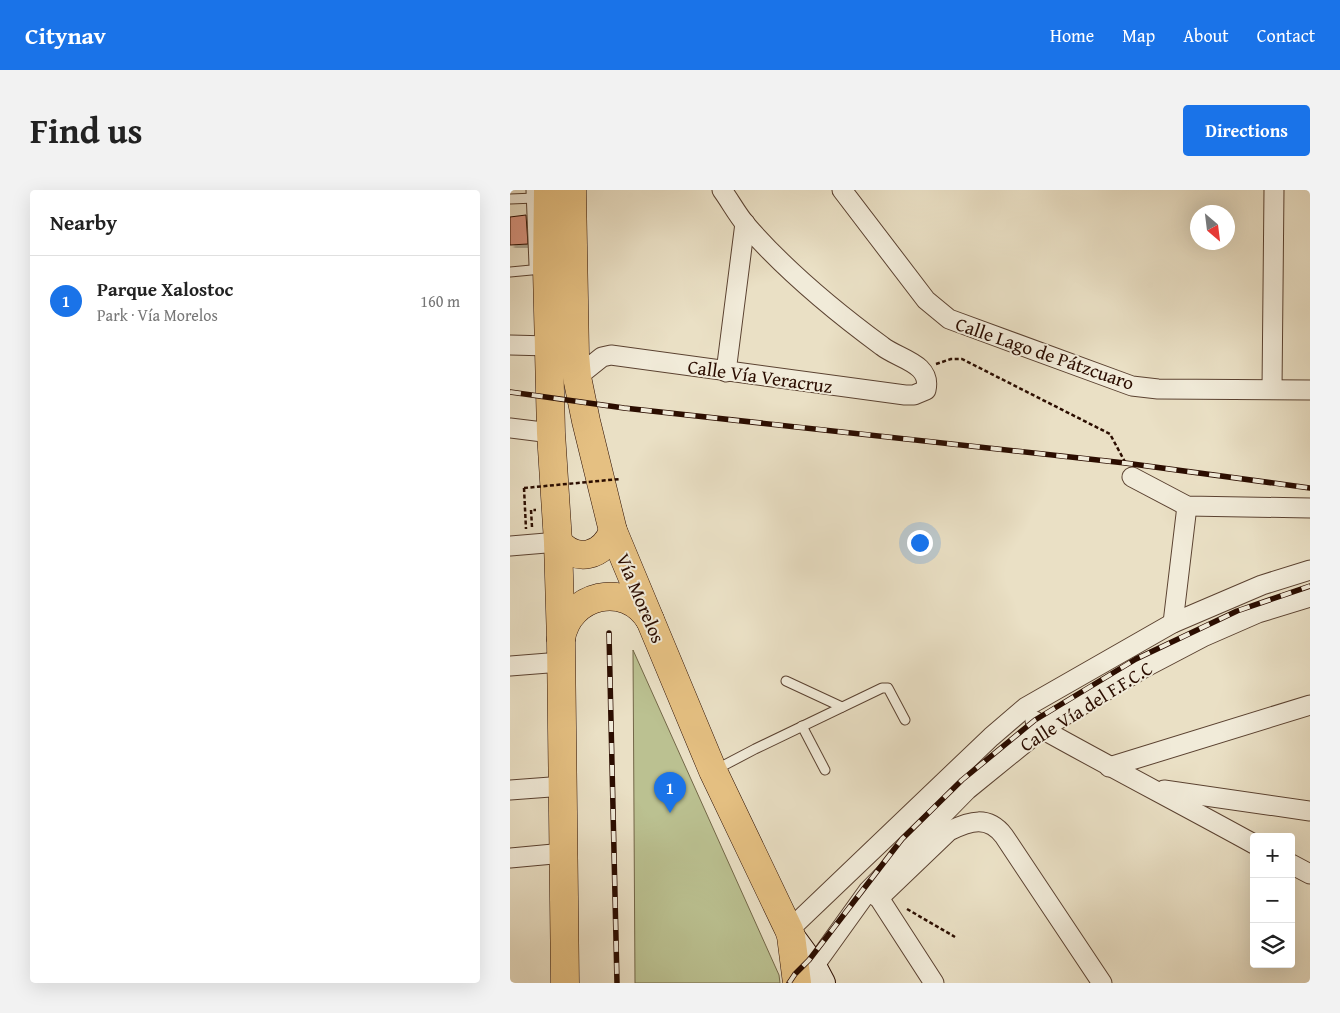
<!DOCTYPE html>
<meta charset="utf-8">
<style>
:root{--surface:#fff;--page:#f2f2f2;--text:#222;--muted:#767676;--line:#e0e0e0;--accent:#1a73e8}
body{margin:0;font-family:"Gentium Book Plus",serif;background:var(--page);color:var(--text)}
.controls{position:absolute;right:15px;bottom:15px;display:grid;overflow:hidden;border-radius:5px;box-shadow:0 5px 20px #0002}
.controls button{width:45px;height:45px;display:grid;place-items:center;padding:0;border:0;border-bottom:1px solid var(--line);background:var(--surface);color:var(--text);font:25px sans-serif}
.compass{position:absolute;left:680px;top:15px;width:45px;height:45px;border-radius:50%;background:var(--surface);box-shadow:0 5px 20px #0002;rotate:152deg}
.you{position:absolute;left:409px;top:352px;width:18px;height:18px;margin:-12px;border:4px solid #fff;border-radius:50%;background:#1a73e8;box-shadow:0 0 0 8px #1a73e833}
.badge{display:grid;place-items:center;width:32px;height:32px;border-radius:50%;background:var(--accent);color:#fff;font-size:16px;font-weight:700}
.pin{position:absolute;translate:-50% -41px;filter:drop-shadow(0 1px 2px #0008)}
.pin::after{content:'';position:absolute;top:26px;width:18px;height:15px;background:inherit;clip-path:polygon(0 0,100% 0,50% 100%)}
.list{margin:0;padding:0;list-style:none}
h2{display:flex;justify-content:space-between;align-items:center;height:65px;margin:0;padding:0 20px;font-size:21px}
h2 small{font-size:16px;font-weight:400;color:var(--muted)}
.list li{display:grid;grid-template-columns:32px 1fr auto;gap:15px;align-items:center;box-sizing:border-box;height:90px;padding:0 20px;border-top:1px solid var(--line)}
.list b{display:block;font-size:19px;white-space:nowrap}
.list p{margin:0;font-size:16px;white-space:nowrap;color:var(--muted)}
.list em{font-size:16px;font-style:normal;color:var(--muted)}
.icon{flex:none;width:28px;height:28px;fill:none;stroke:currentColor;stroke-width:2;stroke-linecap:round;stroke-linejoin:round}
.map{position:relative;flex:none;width:800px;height:793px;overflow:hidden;border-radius:5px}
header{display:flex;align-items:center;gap:30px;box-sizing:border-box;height:70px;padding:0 25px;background:var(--accent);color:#fff}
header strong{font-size:24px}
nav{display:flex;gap:28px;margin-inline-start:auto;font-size:18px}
.intro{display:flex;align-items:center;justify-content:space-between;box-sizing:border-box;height:120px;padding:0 30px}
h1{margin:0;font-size:35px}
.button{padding:12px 22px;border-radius:5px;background:var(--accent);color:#fff;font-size:18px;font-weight:700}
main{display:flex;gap:30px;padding:0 30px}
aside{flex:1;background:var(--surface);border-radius:5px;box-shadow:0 5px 20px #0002}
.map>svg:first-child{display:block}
.green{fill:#bbc191;stroke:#736748}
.building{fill:#db9783;stroke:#2b0d00;filter:url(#shadow)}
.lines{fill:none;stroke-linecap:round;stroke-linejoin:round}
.service-casing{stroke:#5b4231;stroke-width:11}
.minor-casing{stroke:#5b4231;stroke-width:21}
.secondary-casing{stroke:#2b0d00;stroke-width:28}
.primary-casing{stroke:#2b0d00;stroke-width:29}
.path{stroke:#2b0d00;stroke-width:2.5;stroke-dasharray:4 2.5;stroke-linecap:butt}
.service{stroke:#f1ebd9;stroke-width:9}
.minor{stroke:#f1ebd9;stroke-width:19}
.secondary{stroke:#f1ebd9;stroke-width:26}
.primary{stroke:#e5c082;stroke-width:28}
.rail-casing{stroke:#2b0d00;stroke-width:5.5}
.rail{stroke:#f1ebd9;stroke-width:4;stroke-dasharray:11;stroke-linecap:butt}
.path-bridge{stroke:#2b0d00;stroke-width:2.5;stroke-dasharray:4 2.5;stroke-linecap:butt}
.labels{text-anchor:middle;stroke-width:4;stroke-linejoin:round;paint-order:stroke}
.street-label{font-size:19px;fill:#2b0d00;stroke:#f1ebd9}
</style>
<header>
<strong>Citynav</strong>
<nav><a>Home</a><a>Map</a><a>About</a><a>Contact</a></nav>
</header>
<div class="intro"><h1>Find us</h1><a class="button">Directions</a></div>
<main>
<aside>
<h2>Nearby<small></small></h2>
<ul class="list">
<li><span class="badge">1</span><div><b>Parque Xalostoc</b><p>Park · Vía Morelos</p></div><em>160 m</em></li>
</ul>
</aside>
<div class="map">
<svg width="800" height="793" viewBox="0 0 800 793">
<defs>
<filter id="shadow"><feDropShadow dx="4.5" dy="4.5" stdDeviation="1" flood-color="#0004"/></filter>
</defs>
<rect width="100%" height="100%" fill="#eae0c5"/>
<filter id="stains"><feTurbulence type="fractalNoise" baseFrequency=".004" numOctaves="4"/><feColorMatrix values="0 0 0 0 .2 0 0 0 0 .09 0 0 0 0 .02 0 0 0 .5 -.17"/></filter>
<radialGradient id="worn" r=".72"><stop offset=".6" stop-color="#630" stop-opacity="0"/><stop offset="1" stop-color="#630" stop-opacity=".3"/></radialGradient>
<path class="green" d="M123,460L269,785L270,793H125Z"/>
<path class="building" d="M16,25L18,54L0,55V27Z"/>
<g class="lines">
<defs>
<g id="service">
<path d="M21,0L24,75"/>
<path d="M0,9L25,8"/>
<path d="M0,82L32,79"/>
<path d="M276,491L332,517"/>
<path d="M292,536L315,580"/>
<path d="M205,580L245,559L372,498H378L395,530"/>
</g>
<g id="minor">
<path d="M332,0L416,110L439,129L622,196L648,199L800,200"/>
<path d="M0,155L39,156"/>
<path d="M216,182L235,33"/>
<path d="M67,187L92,167L101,165L395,205H404L416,200C422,173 388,169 372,156C323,120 276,81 236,35C227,24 220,11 212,0"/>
<path d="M762,199L764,0"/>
<path d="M0,238L41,243"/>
<path d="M622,287L677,316L800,318"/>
<path d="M0,356L48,352"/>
<path d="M663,433L677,316"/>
<path d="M0,476L51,472"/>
<path d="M525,531L532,539C602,578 673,615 744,654"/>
<path d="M599,577L800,515"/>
<path d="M0,600L54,596"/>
<path d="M654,600L800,621"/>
<path d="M0,668L54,663"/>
<path d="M781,674L800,684"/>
<path d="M359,702L369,708L424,793"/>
<path d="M369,708L439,641C460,631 478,625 494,646L592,793"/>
<path d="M279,740L481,547L516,517L663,433L752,395L800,380"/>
<path d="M297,786L358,701L457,600L532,539L632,479L693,447L748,423L800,407"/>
</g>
<path id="secondary" d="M281,746L303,776L312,793"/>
<g id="primary">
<path d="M38,0L37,79L41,243L48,352L51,452L55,793"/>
<path d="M62,0L65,165L67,187L76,231L103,341L203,581L279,740L281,746L287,793"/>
<path d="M48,352C66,373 93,367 103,341"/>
<path d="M51,449C58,404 116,390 140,430"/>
</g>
</defs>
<use href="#service" class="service-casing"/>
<use href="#minor" class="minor-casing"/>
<use href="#secondary" class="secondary-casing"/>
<use href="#primary" class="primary-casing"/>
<g class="path">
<path d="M426,174L441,169H452L600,244L615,272"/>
<path d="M14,298L16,339"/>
<path d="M22,337L21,320H26"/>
<path d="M397,719L445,747"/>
</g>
<use href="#service" class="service"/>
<use href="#minor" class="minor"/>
<use href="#secondary" class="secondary"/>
<use href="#primary" class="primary"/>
<defs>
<g id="rail">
<path d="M0,202L114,218L615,273L800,298"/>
<path d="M99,443L107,793"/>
<path d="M279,793L285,784L299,770L392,649L452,590L525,530L626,469L727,421L800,396"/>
</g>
</defs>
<use href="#rail" class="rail-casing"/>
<use href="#rail" class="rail"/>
<path class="path-bridge" d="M14,298L110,289"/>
</g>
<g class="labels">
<g class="street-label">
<text transform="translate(535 163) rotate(19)" y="7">Calle Lago de Pátzcuaro</text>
<text transform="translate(250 186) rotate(8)" y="7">Calle Vía Veracruz</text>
<text transform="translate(131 408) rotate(67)" y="7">Vía Morelos</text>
<text transform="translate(576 516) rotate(-32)" y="7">Calle Vía del F.F.C.C</text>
</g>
</g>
<rect width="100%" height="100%" filter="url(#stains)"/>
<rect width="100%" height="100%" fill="url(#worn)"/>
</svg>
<div class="controls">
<button>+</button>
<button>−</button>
<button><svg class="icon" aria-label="layers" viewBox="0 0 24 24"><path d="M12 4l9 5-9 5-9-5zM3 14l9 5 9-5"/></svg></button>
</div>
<svg class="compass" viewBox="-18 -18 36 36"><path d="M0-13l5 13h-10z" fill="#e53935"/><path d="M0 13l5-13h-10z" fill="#767676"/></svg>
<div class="you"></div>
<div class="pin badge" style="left:160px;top:623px">1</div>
</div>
</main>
